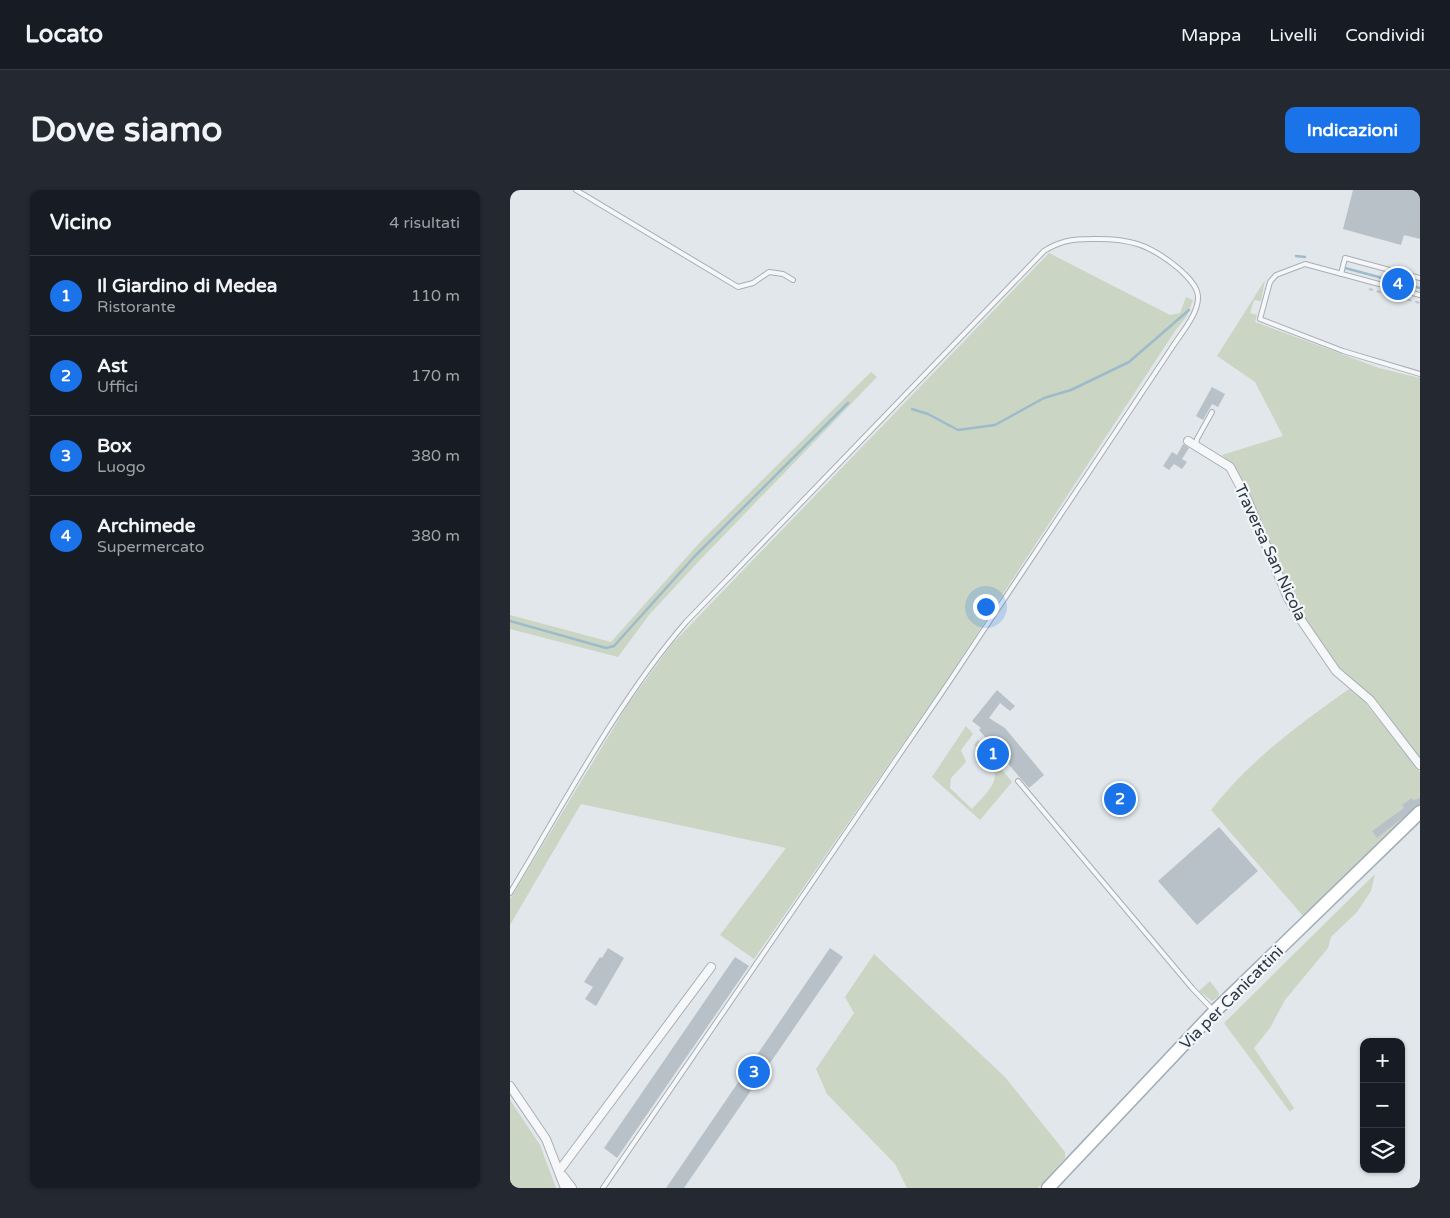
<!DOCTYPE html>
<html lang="it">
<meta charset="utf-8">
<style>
:root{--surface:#171b24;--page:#242831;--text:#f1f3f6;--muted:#9ea1a6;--line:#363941;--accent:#1a73e8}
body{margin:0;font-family:"Varela Round",sans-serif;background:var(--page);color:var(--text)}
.controls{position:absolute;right:15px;bottom:15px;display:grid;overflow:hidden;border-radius:10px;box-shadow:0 1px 4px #0004}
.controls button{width:45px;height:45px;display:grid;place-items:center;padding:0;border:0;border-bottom:1px solid var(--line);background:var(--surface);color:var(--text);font:25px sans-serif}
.you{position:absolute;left:475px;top:416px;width:18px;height:18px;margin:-12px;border:4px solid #fff;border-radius:50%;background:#1a73e8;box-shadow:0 0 0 8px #1a73e833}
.badge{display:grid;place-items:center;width:32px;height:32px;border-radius:50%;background:var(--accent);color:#fff;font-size:16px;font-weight:700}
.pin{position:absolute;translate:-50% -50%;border:2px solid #fff;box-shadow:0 1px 5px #0006}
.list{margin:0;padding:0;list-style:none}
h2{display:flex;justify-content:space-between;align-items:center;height:65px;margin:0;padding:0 20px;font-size:21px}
h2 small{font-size:16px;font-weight:400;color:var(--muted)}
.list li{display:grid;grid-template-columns:32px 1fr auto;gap:15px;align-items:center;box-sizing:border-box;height:80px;padding:0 20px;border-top:1px solid var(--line)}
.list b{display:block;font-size:19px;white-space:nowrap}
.list p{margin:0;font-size:16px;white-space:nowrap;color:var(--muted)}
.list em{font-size:16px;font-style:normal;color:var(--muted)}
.icon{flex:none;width:28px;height:28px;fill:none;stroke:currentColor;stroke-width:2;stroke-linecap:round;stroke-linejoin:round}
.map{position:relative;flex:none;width:910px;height:998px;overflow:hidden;border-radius:10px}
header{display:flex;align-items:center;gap:30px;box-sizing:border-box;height:70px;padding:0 25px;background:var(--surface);border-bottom:1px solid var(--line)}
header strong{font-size:24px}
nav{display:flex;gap:28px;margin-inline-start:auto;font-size:18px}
.intro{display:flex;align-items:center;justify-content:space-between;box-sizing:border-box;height:120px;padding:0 30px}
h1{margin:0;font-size:35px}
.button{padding:12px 22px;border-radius:10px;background:var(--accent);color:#fff;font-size:18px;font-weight:700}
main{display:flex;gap:30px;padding:0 30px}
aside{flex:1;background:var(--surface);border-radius:10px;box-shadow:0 1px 4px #0004}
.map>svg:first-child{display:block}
.green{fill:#cbd5c3}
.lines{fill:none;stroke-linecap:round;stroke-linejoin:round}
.stream{stroke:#9dbbcb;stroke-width:2.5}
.building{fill:#b9c1c8}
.service-casing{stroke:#a7afb5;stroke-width:6}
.minor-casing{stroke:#a7afb5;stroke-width:10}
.primary-casing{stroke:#a1aeb7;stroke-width:15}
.path{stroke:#c0c5ca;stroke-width:2;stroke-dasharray:4 4;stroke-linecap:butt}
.service{stroke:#f5f7f9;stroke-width:4}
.minor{stroke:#f5f7f9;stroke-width:8}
.primary{stroke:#fff;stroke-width:12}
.labels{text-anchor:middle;stroke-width:4.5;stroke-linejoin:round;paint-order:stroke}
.street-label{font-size:16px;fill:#2a3743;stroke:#f2f6f8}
</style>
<header>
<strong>Locato</strong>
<nav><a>Mappa</a><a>Livelli</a><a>Condividi</a></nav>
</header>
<div class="intro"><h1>Dove siamo</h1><a class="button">Indicazioni</a></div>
<main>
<aside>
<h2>Vicino<small>4 risultati</small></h2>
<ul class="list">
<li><span class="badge">1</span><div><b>Il Giardino di Medea</b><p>Ristorante</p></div><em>110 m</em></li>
<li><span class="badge">2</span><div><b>Ast</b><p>Uffici</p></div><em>170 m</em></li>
<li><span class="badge">3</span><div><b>Box</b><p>Luogo</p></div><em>380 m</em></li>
<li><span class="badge">4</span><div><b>Archimede</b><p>Supermercato</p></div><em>380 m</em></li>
</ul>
</aside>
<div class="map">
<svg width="910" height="998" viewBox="0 0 910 998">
<rect width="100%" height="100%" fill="#e2e7eb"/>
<g class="green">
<path d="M539,63L660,125L670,123L676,107L683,110L677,126L665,141L434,494L244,769L210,745L276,658L71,614L0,735V709L118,514L162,454Z"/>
<path d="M755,90L751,111L744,110L740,123L747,125L745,132L869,178L910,188V572L827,477L807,449L782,409L725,278L712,265L773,246L745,192L707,166Z"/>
<path d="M361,182L367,187L189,371L139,425L108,467L0,439V425L101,452L191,351Z"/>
<path d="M839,499L853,510L910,582V615L794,727L701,620C742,568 786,537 839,499Z"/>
<path d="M456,536L463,544L451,560L456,572L441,588L440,598L462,619C491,589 493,585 464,555L468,550L502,592L470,630L422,587Z"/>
<path d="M865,684L861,701L847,722L821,747L818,758L775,810L760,838L744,858L784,918L780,922L714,833Z"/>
<path d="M364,764L495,887L555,962V968L528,998H397L385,974L317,904L306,879L344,823L335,807Z"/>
<path d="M700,791L709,803L708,807L702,811L689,801Z"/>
<path d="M0,910L30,955L46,998H0Z"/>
</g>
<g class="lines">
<g class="stream">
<path d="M786,66L795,67"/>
<path d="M835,78L910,98"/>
<path d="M402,219L418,224L448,240L485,235L534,208L561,200L619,172L679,120"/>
<path d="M0,431L96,458L104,456L184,367L338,213"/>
</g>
</g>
<g class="building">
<path d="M843,0H910V49L894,45L891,55L833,39Z"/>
<path d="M702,197L715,204L708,217L702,214L693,230L686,226Z"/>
<path d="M673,254L679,258L672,269L677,272L672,279L664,274L659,280L653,276L662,262L667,265Z"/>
<path d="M487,500L505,516L500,521L490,513L479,528L495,538L534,585L519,598L469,540L471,538L462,531Z"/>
<path d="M902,608L903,610L910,608V614L867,648L862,641L894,618L892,615Z"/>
<path d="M709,637L748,681L687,735L648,691Z"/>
<path d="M98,758L114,768L86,816L75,809L83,797L74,792L90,767L92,768Z"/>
<path d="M320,758L333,767L174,998H156Z"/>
<path d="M225,767L239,776L107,968L94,958Z"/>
</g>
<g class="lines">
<defs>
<g id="service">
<path d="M66,0L228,97L243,93L259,82L273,84L283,90"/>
<path d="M831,84L835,68L910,88"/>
<path d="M887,99L891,83"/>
<path d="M910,105L795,74L766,85L760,92L750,129L833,161L910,184"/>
<path d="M686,256L687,249L702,222"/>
<path d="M508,591L682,798L703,820"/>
<path d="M0,703C55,612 107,512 176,432L534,61C550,51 562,49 581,49C619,48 639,54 668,78C676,85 687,95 688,106C689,123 672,142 663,156L437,495L93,998"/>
</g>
<g id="minor">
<path d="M678,251L720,277L737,309L778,408L789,427L826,481L860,510L910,575"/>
<path d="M0,896L36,949L55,998"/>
<path d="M49,981L201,777"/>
<path d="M53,986L62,998"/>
</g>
<path id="primary" d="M538,998L705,821L910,622"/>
</defs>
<use href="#service" class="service-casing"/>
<use href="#minor" class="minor-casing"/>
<use href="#primary" class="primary-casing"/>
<path class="path" d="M859,99L910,113"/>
<use href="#service" class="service"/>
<use href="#minor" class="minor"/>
<use href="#primary" class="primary"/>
</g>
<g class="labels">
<g class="street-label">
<text transform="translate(761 362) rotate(65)" y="6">Traversa San Nicola</text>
<text transform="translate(721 807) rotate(-45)" y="6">Via per Canicattini</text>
</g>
</g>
</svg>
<div class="controls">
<button>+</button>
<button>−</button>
<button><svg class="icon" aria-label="layers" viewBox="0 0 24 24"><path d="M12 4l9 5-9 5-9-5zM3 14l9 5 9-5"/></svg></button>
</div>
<div class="you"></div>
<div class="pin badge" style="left:483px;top:564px">1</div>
<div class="pin badge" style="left:610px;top:609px">2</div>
<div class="pin badge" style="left:244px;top:882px">3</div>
<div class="pin badge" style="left:888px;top:94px">4</div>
</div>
</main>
